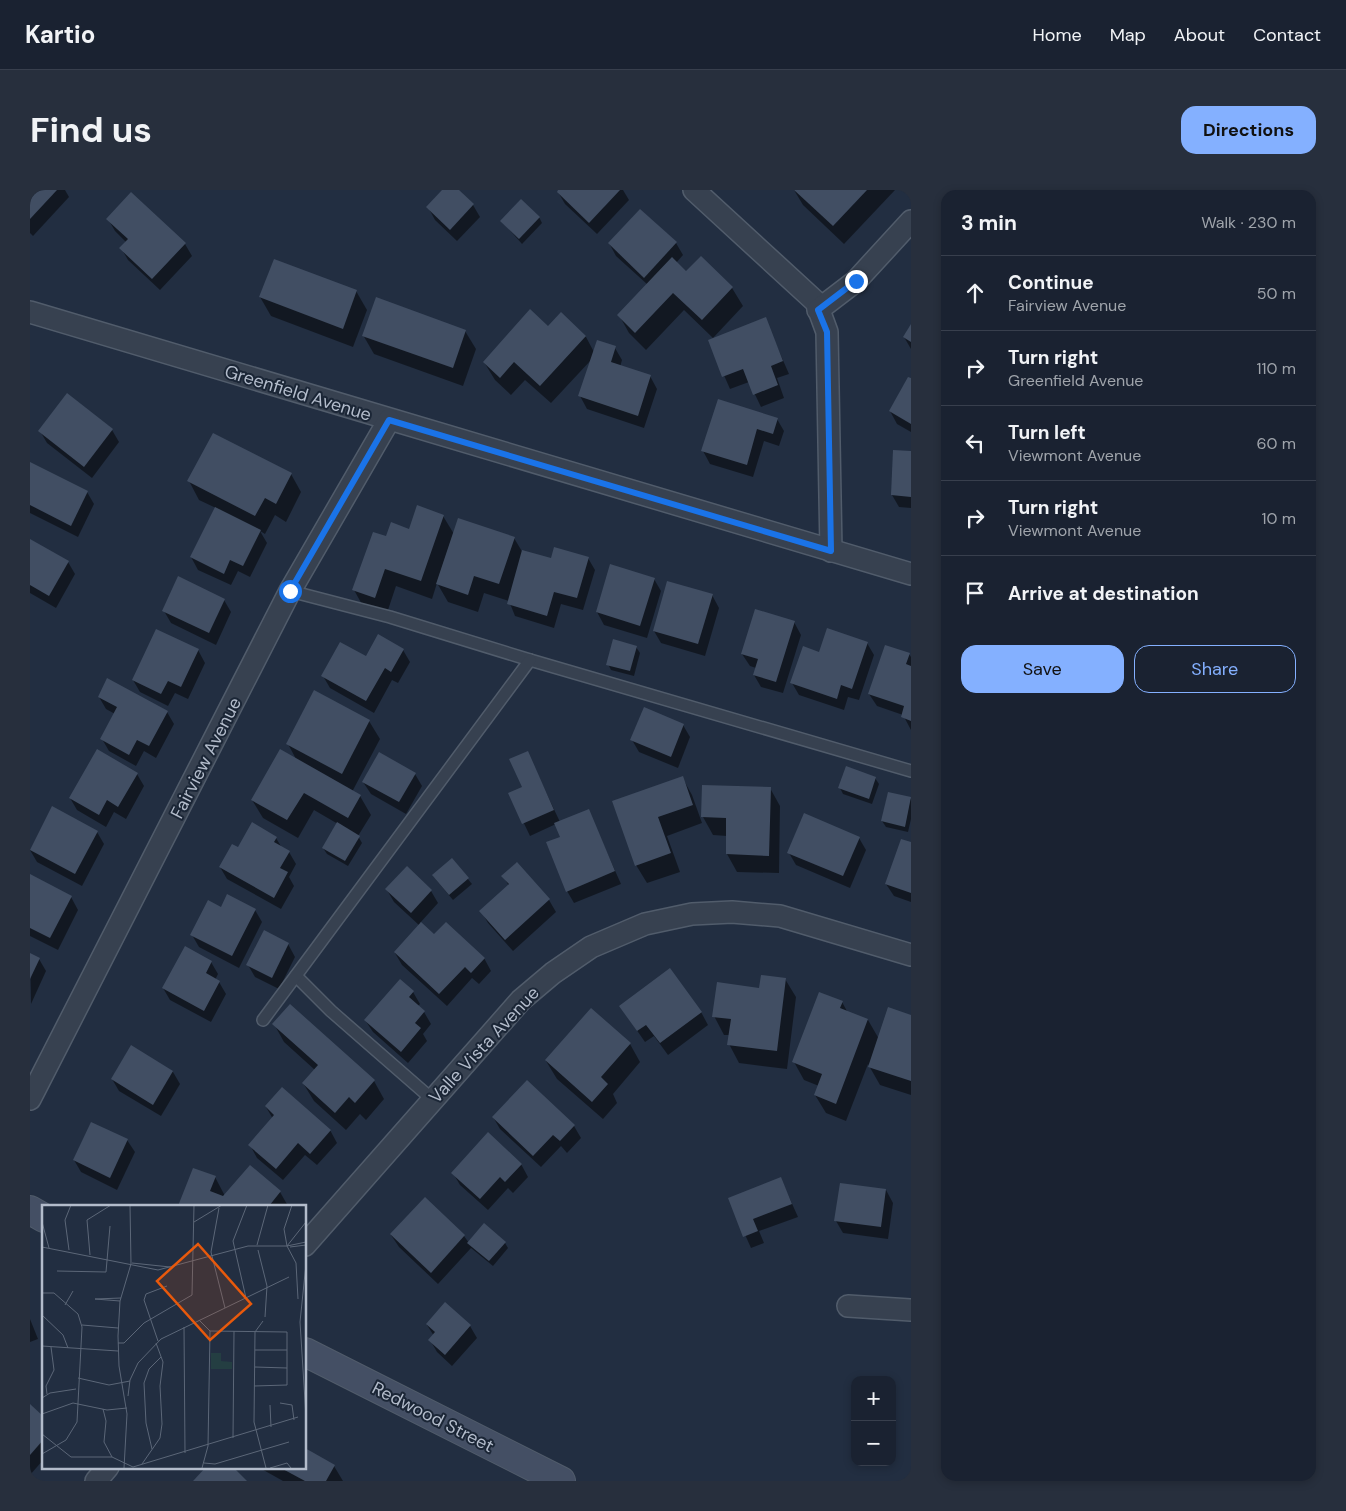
<!DOCTYPE html>
<meta charset="utf-8">
<style>
:root{--surface:#1a2231;--page:#272f3d;--text:#f1f3f6;--muted:#9fa4ab;--line:#383f4d;--accent:#84b0ff}
body{margin:0;font-family:"DM Sans",sans-serif;background:var(--page);color:var(--text)}
.controls{position:absolute;right:15px;bottom:15px;display:grid;overflow:hidden;border-radius:10px;box-shadow:0 2px 8px #0003}
.controls button{width:45px;height:45px;display:grid;place-items:center;padding:0;border:0;border-bottom:1px solid var(--line);background:var(--surface);color:var(--text);font:25px sans-serif}
.stop{position:absolute;width:15px;height:15px;margin:-11px;border:4px solid #1a73e8;border-radius:50%;background:#fff}
.stop.end{background:#1a73e8;border-color:#fff;box-shadow:0 1px 5px #0008}
.list{margin:0;padding:0;list-style:none}
h2{display:flex;justify-content:space-between;align-items:center;height:65px;margin:0;padding:0 20px;font-size:21px}
h2 small{font-size:16px;font-weight:400;color:var(--muted)}
.list li{display:grid;grid-template-columns:32px 1fr auto;gap:15px;align-items:center;box-sizing:border-box;height:75px;padding:0 20px;border-top:1px solid var(--line)}
.list b{display:block;font-size:19px;white-space:nowrap}
.list p{margin:0;font-size:16px;white-space:nowrap;color:var(--muted)}
.list em{font-size:16px;font-style:normal;color:var(--muted)}
.actions{display:flex;gap:10px;padding:15px 20px}
.actions a{flex:1;padding:11px 0;border:1px solid var(--accent);border-radius:15px;text-align:center;font-size:18px;color:var(--accent)}
.actions .main{background:var(--accent);color:#111}
.icon{flex:none;width:28px;height:28px;fill:none;stroke:currentColor;stroke-width:2;stroke-linecap:round;stroke-linejoin:round}
.map{position:relative;flex:none;width:881px;height:1291px;overflow:hidden;border-radius:15px}
header{display:flex;align-items:center;gap:30px;box-sizing:border-box;height:70px;padding:0 25px;background:var(--surface);border-bottom:1px solid var(--line)}
header strong{font-size:24px}
nav{display:flex;gap:28px;margin-inline-start:auto;font-size:18px}
.intro{display:flex;align-items:center;justify-content:space-between;box-sizing:border-box;height:120px;padding:0 30px}
h1{margin:0;font-size:35px}
.button{padding:12px 22px;border-radius:15px;background:var(--accent);color:#111;font-size:18px;font-weight:700}
main{display:flex;gap:30px;padding:0 30px}
aside{flex:1;background:var(--surface);border-radius:15px;box-shadow:0 2px 8px #0003}
.map>svg:first-child{display:block}
.shadow{fill:#0007}
.building{fill:#414e63}
.lines{fill:none;stroke-linecap:round;stroke-linejoin:round}
.lane-casing{stroke:#515c6b;stroke-width:14}
.street-casing{stroke:#515c6b;stroke-width:24}
.secondary-casing{stroke:#515c6b;stroke-width:30}
.lane{stroke:#374150;stroke-width:11}
.street{stroke:#374150;stroke-width:21}
.secondary{stroke:#444f64;stroke-width:28}
.route{stroke:#1a73e8;stroke-width:6}
.labels{text-anchor:middle;stroke-width:4;stroke-linejoin:round;paint-order:stroke}
.street-label{font-size:18px;fill:#b3bccb;stroke:#1b2636}
.inset-road{fill:none;stroke:#5c6778;stroke-width:1}
.view{fill:#e8590c;fill-opacity:0.15;stroke:#e8590c;stroke-width:2.5}
.inset-edge{fill:none;stroke:#b3bccb;stroke-width:2.5}
</style>
<header>
<strong>Kartio</strong>
<nav><a>Home</a><a>Map</a><a>About</a><a>Contact</a></nav>
</header>
<div class="intro"><h1>Find us</h1><a class="button">Directions</a></div>
<main>
<div class="map">
<svg width="881" height="1291" viewBox="0 0 881 1291">
<rect width="100%" height="100%" fill="#222e41"/>
<g class="shadow">
<path d="M0,0H35L39,7L3,46L0,43Z"/>
<path d="M414,0H427L443,15L450,27L427,51L405,30L398,17Z"/>
<path d="M530,0H593L599,10L567,44L535,14L528,2Z"/>
<path d="M764,0H865L814,54L773,15Z"/>
<path d="M509,27L512,33L492,54L472,31Z"/>
<path d="M78,29L155,54L162,66L130,100L98,70L91,58L96,52L85,41Z"/>
<path d="M579,53H646L653,65L646,73L656,83L702,98L713,116L683,148L654,120L616,160L599,143L589,125L618,95L586,66Z"/>
<path d="M326,101L337,120L323,157L241,126L230,107Z"/>
<path d="M531,124L556,147L564,162L585,158L592,170L590,177L620,186L627,199L614,238L557,219L550,206L562,169L521,213L495,190L481,205L465,190L454,172L518,138Z"/>
<path d="M735,129L759,184L747,188L754,208L731,217L719,192L700,199L679,151Z"/>
<path d="M881,137V159L874,147Z"/>
<path d="M435,141L446,159L433,196L344,164L333,145Z"/>
<path d="M881,190V242L867,234L860,221Z"/>
<path d="M38,205L82,240L89,252L62,288L17,253L10,241Z"/>
<path d="M747,229L754,241L749,256L734,251L723,287L680,274L673,261Z"/>
<path d="M881,263V318L869,317L862,305Z"/>
<path d="M0,273L57,302L64,314L48,347L0,323Z"/>
<path d="M261,284L271,302L256,332L245,325L235,344L230,341L237,353L220,387L208,381L201,395L168,380L161,367L186,318L169,310L159,291Z"/>
<path d="M413,326L424,344L484,348L493,363L522,370L558,368L565,380L553,420L531,414L524,438L485,426L479,411L454,403L448,422L418,412L407,393L402,409L366,396L356,426L334,418L324,400L357,348Z"/>
<path d="M0,350L38,372L45,384L26,418L0,403Z"/>
<path d="M624,389L631,401L617,448L574,435L567,422Z"/>
<path d="M682,405L689,418L675,466L631,453L624,441Z"/>
<path d="M194,410L201,422L186,455L141,433L134,421Z"/>
<path d="M764,432L771,445L753,503L731,497L724,485L726,478L720,476L712,464Z"/>
<path d="M837,453L844,465L829,510L818,507L814,520L769,505L762,493L789,464Z"/>
<path d="M606,457L610,463L604,486L581,480L578,474Z"/>
<path d="M168,460L175,473L158,509L145,503L138,516L110,502L103,490Z"/>
<path d="M373,460L380,472L368,493L362,490L344,523L300,498L293,486Z"/>
<path d="M879,464L881,467V540L873,525L847,516L839,504Z"/>
<path d="M69,507L137,522L144,534L126,568L114,561L106,576L79,561L72,549L85,524L76,519Z"/>
<path d="M339,531L350,549L322,602L330,606L341,625L328,646L332,653L318,676L297,664L293,658L308,634L284,620L268,648L233,628L222,610L266,569L258,554Z"/>
<path d="M653,535L660,547L648,578L609,562L602,550Z"/>
<path d="M497,562L530,632L558,620L591,694L544,713L537,701L531,647L526,634L500,646L480,604L494,598Z"/>
<path d="M107,584L114,596L96,629L84,622L76,637L47,620L40,608Z"/>
<path d="M385,584L392,596L376,624L341,604L333,592Z"/>
<path d="M652,587L662,605L672,633L637,646L650,682L617,693L606,675L583,612Z"/>
<path d="M845,588L849,594L842,614L813,604L810,598Z"/>
<path d="M673,596L740,598L750,616L749,683L707,682L697,664V646L683,645L673,627Z"/>
<path d="M858,604L881,609V629L878,642L856,637L852,631Z"/>
<path d="M67,642L74,654L52,696L7,672L0,660Z"/>
<path d="M246,648L252,658L259,662L266,674L259,687L264,696L251,719L197,689L190,677L208,658Z"/>
<path d="M829,648L836,660L820,698L766,675L759,663Z"/>
<path d="M881,654V712L864,706L856,694Z"/>
<path d="M422,670L442,694L423,710L403,686Z"/>
<path d="M486,673L519,710L526,722L483,761L458,733L451,721L479,696L473,686Z"/>
<path d="M377,678L401,701L408,713L390,733L405,746L454,768L461,781L449,794L442,788L417,816L372,775L365,763L390,736L364,712L357,700Z"/>
<path d="M0,686L41,707L48,720L28,760L0,746Z"/>
<path d="M191,719L225,720L232,732L209,778L169,757L162,745Z"/>
<path d="M258,754L265,767L249,799L225,787L218,775Z"/>
<path d="M0,764L9,769L16,781L1,814Z"/>
<path d="M181,772L188,784L185,790L189,792L196,804L181,832L140,810L133,798Z"/>
<path d="M755,789L766,807L757,879L709,873L699,854L700,845H694L684,826L731,799Z"/>
<path d="M383,802L390,814L388,816L394,822L401,834L393,844L397,851L378,873L343,842L335,830Z"/>
<path d="M812,812L818,823L838,830L849,849L881,826V905L850,895L838,874L816,931L796,923L785,905L789,896L774,890L764,872Z"/>
<path d="M590,816L671,822L678,835L638,865L624,846L615,852Z"/>
<path d="M244,834L344,891L354,909L336,930L330,924L316,940L284,911L273,893L285,880L254,852Z"/>
<path d="M600,854L610,872L583,904L587,913L573,929L527,889L516,871Z"/>
<path d="M101,857L143,882L150,894L131,926L89,901L82,889Z"/>
<path d="M497,891L544,936L551,948L537,963L531,956L511,977L470,939L463,927Z"/>
<path d="M236,917L300,940L307,953L287,975L275,965L253,990L227,968L220,955L243,929Z"/>
<path d="M97,950L105,962L87,1000L51,982L44,970Z"/>
<path d="M491,974L498,987L483,1003L478,998L458,1020L430,995L423,983Z"/>
<path d="M185,987L195,1006L250,1002L258,1016H149Z"/>
<path d="M751,989L768,1027L729,1041L734,1053L721,1058L699,1009Z"/>
<path d="M856,1000L863,1013L858,1049L813,1043L806,1031Z"/>
<path d="M395,1009L434,1046L439,1053H475L478,1058L463,1076L441,1058L408,1094L369,1057L361,1045Z"/>
<path d="M0,1129L8,1149L0,1152Z"/>
<path d="M397,1135L440,1136L447,1148L422,1176L407,1162L400,1150L404,1146Z"/>
<path d="M0,1216L14,1228V1269L0,1285Z"/>
<path d="M275,1255L279,1262L304,1276L313,1291H253L228,1277H275Z"/>
</g>
<g class="building">
<path d="M0,0H27L0,29Z"/>
<path d="M412,0H429L444,14L420,40L396,17Z"/>
<path d="M528,0H590L559,33L527,2Z"/>
<path d="M764,0H837L803,36Z"/>
<path d="M101,2L156,53L122,89L89,58L98,49L76,29Z"/>
<path d="M491,9L510,27L489,49L470,31Z"/>
<path d="M610,19L647,52L614,88L578,53Z"/>
<path d="M671,66L703,97L672,130L643,103L605,143L587,125L642,67L656,81Z"/>
<path d="M244,69L327,100L313,139L229,107Z"/>
<path d="M346,107L436,140L423,178L332,146Z"/>
<path d="M500,119L518,136L531,122L556,146L510,196L484,172L470,188L453,172Z"/>
<path d="M736,127L753,171L741,176L748,195L723,205L713,179L692,187L678,150Z"/>
<path d="M881,134V152L873,147Z"/>
<path d="M567,150L586,156L581,172L621,185L608,226L548,206Z"/>
<path d="M878,187L881,188V234L859,221Z"/>
<path d="M37,203L83,239L54,277L8,241Z"/>
<path d="M688,209L748,228L743,244L727,239L717,275L671,261Z"/>
<path d="M183,243L262,283L246,314L235,308L225,326L157,291Z"/>
<path d="M863,260L881,261V307L861,305Z"/>
<path d="M0,272L58,301L41,336L0,315Z"/>
<path d="M387,315L414,325L391,391L355,379L345,408L322,400L343,342L356,346L361,332L379,339Z"/>
<path d="M185,317L231,340L213,376L200,370L194,384L160,367Z"/>
<path d="M428,328L485,347L469,394L444,386L438,405L406,394Z"/>
<path d="M0,349L39,371L19,406L0,395Z"/>
<path d="M524,357L559,367L547,408L524,402L517,426L477,414L492,360L521,368Z"/>
<path d="M580,374L625,388L610,436L566,422Z"/>
<path d="M148,386L195,409L179,443L132,421Z"/>
<path d="M637,391L683,404L668,454L623,441Z"/>
<path d="M725,419L765,431L746,492L723,485L728,469L711,464Z"/>
<path d="M797,438L838,452L822,499L811,495L807,509L760,493L773,456L789,462Z"/>
<path d="M126,439L169,459L151,497L138,491L131,504L102,490Z"/>
<path d="M348,444L374,459L361,482L355,478L336,511L291,486L310,452L336,466Z"/>
<path d="M583,449L607,456L600,481L576,475Z"/>
<path d="M855,455L880,463L876,474L881,476V531L871,527L874,516L838,504Z"/>
<path d="M77,488L138,521L119,556L107,550L99,565L70,549L87,517L68,507Z"/>
<path d="M284,500L340,530L312,584L256,554Z"/>
<path d="M614,517L654,534L641,567L600,550Z"/>
<path d="M67,559L108,583L88,617L77,610L69,625L39,608Z"/>
<path d="M250,559L331,605L318,628L274,603L257,630L221,610Z"/>
<path d="M498,561L524,620L492,634L478,603L492,597L479,569Z"/>
<path d="M349,562L386,583L369,612L332,592Z"/>
<path d="M816,576L846,587L839,609L808,598Z"/>
<path d="M653,586L663,615L628,627L641,663L605,676L582,611Z"/>
<path d="M672,595L741,597L739,666L696,664V628L671,627Z"/>
<path d="M858,602L881,607L875,637L851,631Z"/>
<path d="M22,616L68,641L45,684L0,660Z"/>
<path d="M559,619L585,681L536,702L516,652L530,647L524,633Z"/>
<path d="M774,623L830,647L813,686L757,663Z"/>
<path d="M222,632L247,647L244,652L260,661L250,678L258,682L244,708L189,677L202,654L208,657Z"/>
<path d="M307,632L330,646L315,671L292,658Z"/>
<path d="M871,649L881,652V703L855,694Z"/>
<path d="M422,668L439,688L419,705L402,685Z"/>
<path d="M487,672L520,709L475,750L449,721L479,694L471,686Z"/>
<path d="M377,676L402,700L381,723L355,699Z"/>
<path d="M0,684L42,706L20,748L0,738Z"/>
<path d="M197,704L226,719L202,766L160,745L178,710L191,717Z"/>
<path d="M391,732L404,744L416,732L455,768L441,783L435,777L409,804L364,762Z"/>
<path d="M234,740L259,753L242,788L216,775Z"/>
<path d="M155,756L182,771L176,783L190,791L174,821L132,798Z"/>
<path d="M0,763L10,768L0,789Z"/>
<path d="M640,778L672,822L630,853L616,835L607,841L589,816Z"/>
<path d="M731,785L756,788L747,861L697,855L701,829L682,827L687,792L729,798Z"/>
<path d="M370,789L384,801L379,807L395,821L385,833L391,838L371,862L334,830Z"/>
<path d="M789,802L813,811L810,818L838,829L806,914L784,905L792,884L762,872Z"/>
<path d="M260,814L345,890L325,913L319,907L305,923L272,893L288,875L242,834Z"/>
<path d="M858,817L881,825V891L838,877Z"/>
<path d="M561,818L601,853L571,887L578,894L562,912L515,870Z"/>
<path d="M101,855L143,881L123,915L81,889Z"/>
<path d="M497,890L545,935L530,951L523,945L503,966L462,927Z"/>
<path d="M252,897L301,940L280,964L268,953L246,979L218,955L244,925L235,916Z"/>
<path d="M61,932L98,949L80,988L43,970Z"/>
<path d="M458,942L492,974L475,992L470,987L450,1009L421,983Z"/>
<path d="M220,975L251,1001L239,1016H148L163,978L186,986L180,1001L193,1006Z"/>
<path d="M751,987L762,1014L723,1029L728,1041L713,1047L698,1008Z"/>
<path d="M810,993L856,999L851,1037L804,1031Z"/>
<path d="M395,1007L435,1045L401,1083L360,1044Z"/>
<path d="M454,1033L476,1052L459,1071L437,1053Z"/>
<path d="M415,1112L441,1135L415,1165L398,1150L405,1142L396,1134Z"/>
<path d="M0,1214L14,1227V1249L0,1265Z"/>
<path d="M275,1258L305,1275L296,1291H275L249,1277H275Z"/>
<path d="M176,1277H203L217,1291H163Z"/>
</g>
<g class="lines">
<defs>
<g id="lane">
<path d="M260,401L360,427L500,470L881,581"/>
<path d="M266,786L301,821L403,910"/>
<path d="M233,830L500,470"/>
</g>
<g id="street">
<path d="M664,0L786,112L797,142L801,361"/>
<path d="M788,120L826,91L881,31"/>
<path d="M0,122L881,384"/>
<path d="M0,909L260,401L359,230"/>
<path d="M275,1055L491,810L523,783L561,757L615,734L662,724L702,722L750,726L881,765"/>
<path d="M818,1116L881,1120"/>
<path d="M66,1291L78,1277"/>
</g>
<g id="secondary">
<path d="M0,1020L14,1028"/>
<path d="M275,1162L531,1291"/>
</g>
</defs>
<use href="#lane" class="lane-casing"/>
<use href="#street" class="street-casing"/>
<use href="#secondary" class="secondary-casing"/>
<use href="#lane" class="lane"/>
<use href="#street" class="street"/>
<use href="#secondary" class="secondary"/>
</g>
<g class="lines">
<path class="route" d="M260,401L359,230L801,361L797,142L788,120L826,91"/>
</g>
<g class="labels">
<g class="street-label">
<text transform="translate(268 203) rotate(17)" y="6">Greenfield Avenue</text>
<text transform="translate(176 568) rotate(-63)" y="6">Fairview Avenue</text>
<text transform="translate(454 855) rotate(-47)" y="6">Valle Vista Avenue</text>
<text transform="translate(403 1227) rotate(27)" y="6">Redwood Street</text>
</g>
</g>
<g transform="translate(12 1015)">
<rect width="264" height="264" fill="#222e41"/>
<path d="M169,148H179V156L190,157V164H169Z" fill="#243e42"/>
<path class="inset-road" d="M177,3L169,47L183,103M0,17L7,43M152,17L180,0M215,40L226,0M245,41L242,24L250,0M0,42L116,65L206,41H245L264,37M248,42L264,40M27,45L23,15L29,0M216,45L225,81L223,112M48,50L45,15L69,0M90,58L128,62M264,59L258,117L264,212M15,66L64,67L68,21M0,88H12L36,109L40,122L35,217L24,235L0,249M204,93L191,36L205,0M256,94L254,58L245,41L264,17M264,94V140M78,96L53,94L79,93M23,100L31,86M0,110L21,130L26,143M157,115L168,126M221,116L213,127L212,217L224,263M40,120L76,123M142,122L143,248M168,126L245,127V180L212,181M116,136L102,95L104,89L125,81M76,138H82L102,118L150,90L152,0M0,141L76,146M213,145H245M213,162L245,163M36,173L67,180L88,176M5,189L4,181L12,165L9,142M86,191L88,175L96,158L119,134L247,72M0,193L8,188L34,184M238,198L250,200L252,215M228,200L229,222M61,204L64,216L62,237L70,252M0,209L31,198L65,205L85,203M0,229L29,252H70L91,262L256,212M191,233L192,126M110,244L104,218L102,178L107,164L119,152M162,258L173,259L247,237M100,259L118,233L120,219L118,181L121,157L114,138M82,263L85,209L77,161L76,131L78,96L89,59L88,0M160,263L166,241L168,126M228,263L245,258L249,263"/>
<path class="view" d="M156,39L209,99L168,135L115,76Z"/>
<rect width="264" height="264" class="inset-edge"/>
</g>
</svg>
<div class="controls">
<button>+</button>
<button>−</button>
</div>
<div class="stop" style="left:260px;top:401px"></div>
<div class="stop end" style="left:826px;top:91px"></div>
</div>
<aside>
<h2>3 min<small>Walk · 230 m</small></h2>
<ul class="list">
<li><svg class="icon" aria-label="ahead" viewBox="0 0 24 24"><path d="M12 20V5M6 11l6-6 6 6"/></svg><div><b>Continue</b><p>Fairview Avenue</p></div><em>50 m</em></li>
<li><svg class="icon" aria-label="right" viewBox="0 0 24 24"><path d="M7 20v-9h11M14 6l5 5-5 5"/></svg><div><b>Turn right</b><p>Greenfield Avenue</p></div><em>110 m</em></li>
<li><svg class="icon" aria-label="left" viewBox="0 0 24 24"><path d="M17 20v-9H6M10 6l-5 5 5 5"/></svg><div><b>Turn left</b><p>Viewmont Avenue</p></div><em>60 m</em></li>
<li><svg class="icon" aria-label="right" viewBox="0 0 24 24"><path d="M7 20v-9h11M14 6l5 5-5 5"/></svg><div><b>Turn right</b><p>Viewmont Avenue</p></div><em>10 m</em></li>
<li><svg class="icon" aria-label="arrive" viewBox="0 0 24 24"><path d="M6 21V4h12l-3 4 3 4H6"/></svg><div><b>Arrive at destination</b></div></li>
</ul>
<div class="actions"><a class="main">Save</a><a>Share</a></div>
</aside>
</main>
